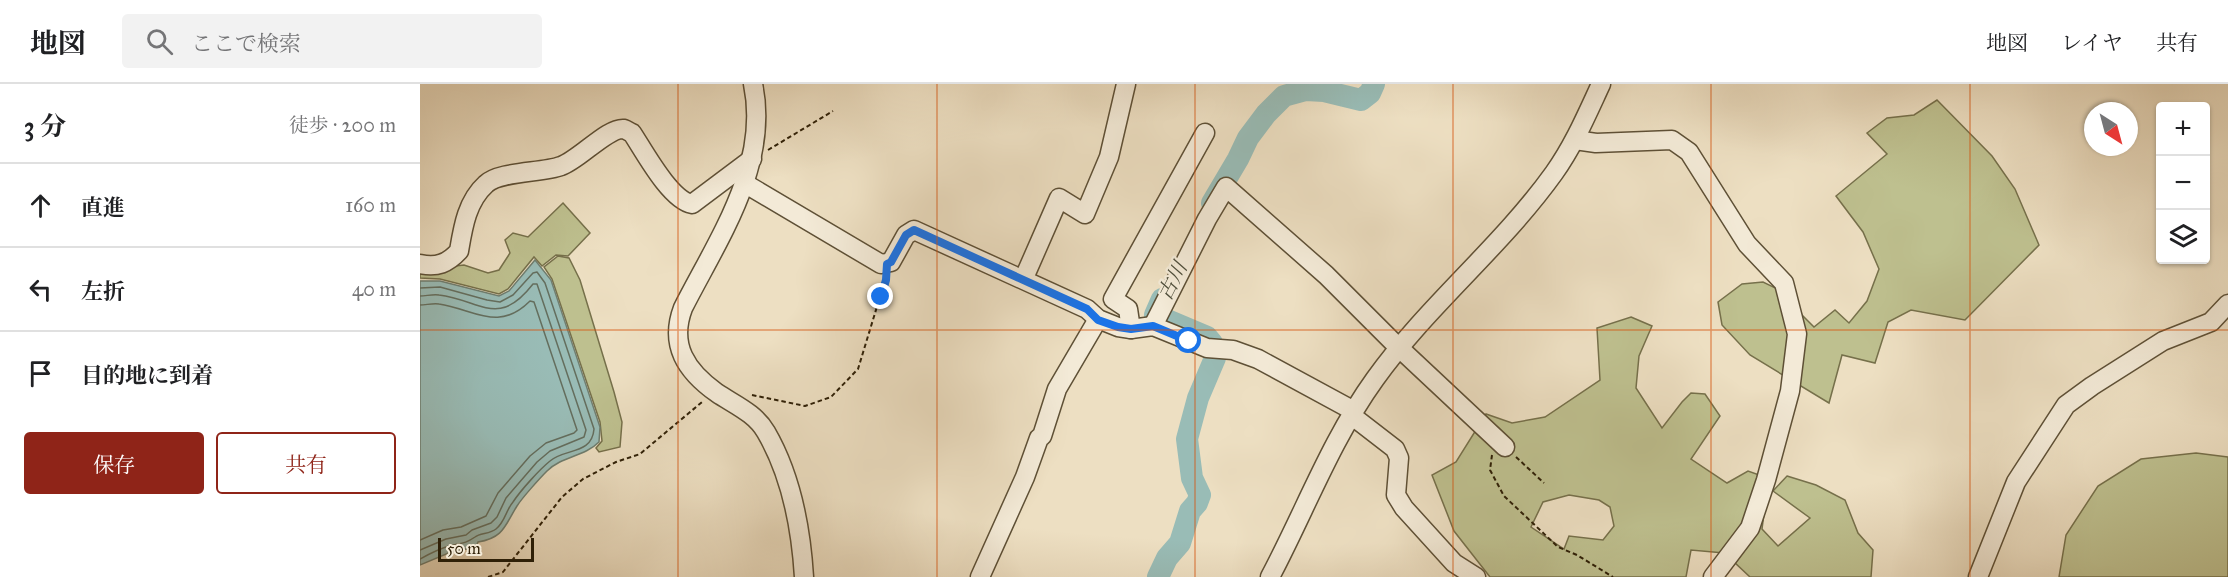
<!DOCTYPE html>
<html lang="ja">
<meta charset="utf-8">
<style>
:root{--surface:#fff;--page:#f2f2f2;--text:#202124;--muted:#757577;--line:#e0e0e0;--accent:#8f2418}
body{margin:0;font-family:"IM FELL Great Primer","Noto Serif JP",serif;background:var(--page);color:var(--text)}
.controls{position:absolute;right:18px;top:18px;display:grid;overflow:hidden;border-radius:6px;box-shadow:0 2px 4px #0004}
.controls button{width:54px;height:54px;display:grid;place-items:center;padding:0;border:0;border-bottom:2px solid var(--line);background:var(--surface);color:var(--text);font:30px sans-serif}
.compass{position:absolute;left:1664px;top:18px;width:54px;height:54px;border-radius:50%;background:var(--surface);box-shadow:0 2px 4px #0004;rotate:144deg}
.scale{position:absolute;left:18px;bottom:15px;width:96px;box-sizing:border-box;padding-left:6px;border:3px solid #2f2007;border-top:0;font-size:16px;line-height:21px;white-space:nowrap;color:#2f2007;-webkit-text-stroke:4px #f3ead7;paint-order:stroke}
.stop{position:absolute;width:18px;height:18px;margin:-14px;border:4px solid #1a73e8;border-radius:50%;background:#fff}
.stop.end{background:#1a73e8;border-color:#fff;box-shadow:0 2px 6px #0008}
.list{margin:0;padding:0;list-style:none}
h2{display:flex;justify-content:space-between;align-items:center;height:78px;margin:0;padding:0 24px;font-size:26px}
h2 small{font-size:20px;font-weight:400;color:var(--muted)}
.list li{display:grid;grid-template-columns:39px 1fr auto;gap:18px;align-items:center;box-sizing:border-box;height:84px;padding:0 24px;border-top:2px solid var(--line)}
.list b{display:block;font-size:22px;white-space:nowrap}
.list em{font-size:20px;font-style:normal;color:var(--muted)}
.actions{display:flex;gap:12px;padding:18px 24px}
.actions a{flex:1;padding:14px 0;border:2px solid var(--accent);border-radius:6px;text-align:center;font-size:21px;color:var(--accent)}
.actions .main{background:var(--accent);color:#fff}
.icon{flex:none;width:33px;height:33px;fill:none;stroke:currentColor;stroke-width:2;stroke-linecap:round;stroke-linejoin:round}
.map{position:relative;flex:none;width:1808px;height:493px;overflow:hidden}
header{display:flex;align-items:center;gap:36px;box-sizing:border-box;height:84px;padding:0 30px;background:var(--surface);border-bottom:2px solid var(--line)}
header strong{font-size:28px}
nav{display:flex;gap:33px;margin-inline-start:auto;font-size:21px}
.search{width:420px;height:54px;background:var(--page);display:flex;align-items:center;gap:15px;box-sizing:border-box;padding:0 21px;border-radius:6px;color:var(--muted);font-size:22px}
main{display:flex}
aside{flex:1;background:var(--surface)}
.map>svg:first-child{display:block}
.green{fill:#bec08f;stroke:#76704b;stroke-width:1.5;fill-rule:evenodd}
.water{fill:#99bcb6;stroke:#6f7e70;stroke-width:1.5}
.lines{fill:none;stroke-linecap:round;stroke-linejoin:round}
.shore{stroke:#646e5e;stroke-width:1.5}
.river{stroke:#99bcb6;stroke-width:22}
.minor-casing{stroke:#5e5036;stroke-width:21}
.path{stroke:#2f2007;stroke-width:2;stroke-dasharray:4.5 3;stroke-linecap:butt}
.minor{stroke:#f3ead7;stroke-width:18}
.route{stroke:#1a73e8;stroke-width:8}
.grid{fill:none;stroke:#d6530c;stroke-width:1.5;stroke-opacity:0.55}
.labels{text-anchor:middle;stroke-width:4.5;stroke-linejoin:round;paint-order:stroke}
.water-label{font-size:20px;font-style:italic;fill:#4f4f3c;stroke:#f3ead7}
</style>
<header>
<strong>地図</strong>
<div class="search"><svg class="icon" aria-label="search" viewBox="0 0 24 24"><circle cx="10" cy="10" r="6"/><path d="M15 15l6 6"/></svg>ここで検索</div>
<nav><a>地図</a><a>レイヤ</a><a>共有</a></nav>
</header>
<main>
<aside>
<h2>3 分<small>徒歩 · 200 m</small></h2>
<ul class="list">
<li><svg class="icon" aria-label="ahead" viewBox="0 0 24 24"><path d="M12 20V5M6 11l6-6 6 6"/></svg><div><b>直進</b></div><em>160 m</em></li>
<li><svg class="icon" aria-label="left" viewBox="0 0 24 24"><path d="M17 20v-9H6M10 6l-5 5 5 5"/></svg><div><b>左折</b></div><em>40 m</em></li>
<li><svg class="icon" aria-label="arrive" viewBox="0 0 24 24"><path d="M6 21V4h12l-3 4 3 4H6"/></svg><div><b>目的地に到着</b></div></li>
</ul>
<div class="actions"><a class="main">保存</a><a>共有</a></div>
</aside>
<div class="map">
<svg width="1808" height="493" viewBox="0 0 1808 493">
<rect width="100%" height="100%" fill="#eddfc2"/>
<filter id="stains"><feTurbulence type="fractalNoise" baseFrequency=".00333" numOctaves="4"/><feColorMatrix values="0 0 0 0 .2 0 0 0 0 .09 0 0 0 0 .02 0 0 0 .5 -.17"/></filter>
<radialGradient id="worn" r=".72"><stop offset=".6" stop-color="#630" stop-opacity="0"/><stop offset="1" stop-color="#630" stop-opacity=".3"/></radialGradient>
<g class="green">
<path d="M1517,16L1572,72L1595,105L1619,161L1545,236L1491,226L1468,238L1455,279L1422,271L1409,319L1330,271L1302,241L1298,218L1322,200L1343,198L1374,213L1382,231L1394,243L1415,226L1429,239L1447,217L1459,185L1443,148L1416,112L1467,70L1447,49L1467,34L1494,31Z"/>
<path d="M143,119L170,149L148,172L136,171L122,182L114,173L88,205L79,210L20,195L0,194V186L44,181L68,189L79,186L90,169L85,156L93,149L108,153Z"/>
<path d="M138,172L149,174L160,196L194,308L202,338L200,363L179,368L176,364L182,357L180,338L132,195L124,183Z"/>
<path d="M1211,233L1232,242L1219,272L1216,304L1242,344L1262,318L1271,309L1285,310L1300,332L1271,375L1307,399L1328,387L1342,392L1334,419L1304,469L1271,466L1266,493H1070L1034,447L1012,391L1036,378L1066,330L1092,339L1125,333L1180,296L1177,244ZM1149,411L1179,416L1190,423L1194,442L1183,456L1149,452L1144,465L1111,443L1123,418Z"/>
<path d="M1776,369L1808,373V493H1639L1646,451L1678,402L1721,375Z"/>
<path d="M1367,392L1396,401L1425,416L1438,449L1453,466L1451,493H1330L1312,476L1345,422L1342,445L1358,462L1390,434L1353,407Z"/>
</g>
<path class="water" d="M115,176L131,196L180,343L179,358C164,373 142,372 127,387C120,394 102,414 97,422C85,441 84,454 58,458L56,463L31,468L0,481V197H20L79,212L89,207Z"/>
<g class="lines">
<g class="shore">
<path d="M0,204L20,203L67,216L80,218L93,211L113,189L117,188L125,199L174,345C172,371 145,364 130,377C119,386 101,406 93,418C86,426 85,438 76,445C70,450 60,449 55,453C45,460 41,459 29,462C19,465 9,470 0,475"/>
<path d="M0,212C6,212 13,210 19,211C61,216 78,245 113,200H117L166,346L164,353L130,367L117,378L86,414L77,433L71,439L52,446L46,451L26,455L0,466"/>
<path d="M0,221C6,221 13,219 19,220C54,225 78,249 110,217L114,218L157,346L154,349L126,359L110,372L78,409L66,432L41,443L23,446L0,456"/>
</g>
<g class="river">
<path d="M792,119L818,75L828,54L846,30L864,12L886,6L904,7L941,16L950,9L954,0"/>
<path d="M738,493L747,474L760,459L770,427L777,419L780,411L772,394L767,355L778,314L795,274L792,259L787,253L735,231L742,215"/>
</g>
<defs>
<g id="minor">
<path d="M333,0C350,81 298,155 263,224C249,261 266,287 297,309C315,321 335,329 346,348C371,391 381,444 384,493"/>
<path d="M1155,56L1176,59L1252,56L1269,68L1327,160L1364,199L1377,250L1370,307L1346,396L1330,444L1293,493"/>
<path d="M324,99L461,180L471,178L486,151L494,146L667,225L678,235L698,243L711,245L733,242L787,264L813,266L838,275L934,327"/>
<path d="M0,180C17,184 28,179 39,167C43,143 47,117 66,100C79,87 123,89 141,82C159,76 188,43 204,45C207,46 209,48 212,49C224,67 250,116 272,120L332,75"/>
<path d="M604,194L639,114L665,130L689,73L706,0"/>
<path d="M733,242L787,135L806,103L906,191L974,259L1085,363"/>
<path d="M711,245L708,225L693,215L785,49"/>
<path d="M931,331L975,365L979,374L976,411L984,424L1034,479L1056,493"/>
<path d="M560,493L605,393L619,354L622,352L637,305L678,235"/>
<path d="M850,493C885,427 911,356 955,295C1008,221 1081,163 1134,89C1154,61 1167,30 1181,0"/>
<path d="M1558,493L1596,398L1646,321L1672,302L1743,257L1791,238L1808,220"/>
</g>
</defs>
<use href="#minor" class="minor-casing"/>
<g class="path">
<path d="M348,66L413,27"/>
<path d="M332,311L385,322L411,313L438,285L466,193"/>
<path d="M1072,371L1070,386L1084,412L1138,463L1157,471L1193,493"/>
<path d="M1096,373L1124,399"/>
<path d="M68,493L83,488L142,413L163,395L196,378L220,370L282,318"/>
</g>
<use href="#minor" class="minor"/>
</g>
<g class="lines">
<path class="route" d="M461,213L466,196L467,180L471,178L486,151L494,146L667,225L678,236L698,243L711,245L733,242L769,257"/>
</g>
<path class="grid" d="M258,0V493M517,0V493M775,0V493M1033,0V493M1291,0V493M1550,0V493M0,246H1808"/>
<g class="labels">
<g class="water-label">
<text transform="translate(752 197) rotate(-63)" y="7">古川</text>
</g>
</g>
<rect width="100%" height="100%" filter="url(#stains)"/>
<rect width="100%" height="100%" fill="url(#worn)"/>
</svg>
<div class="controls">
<button>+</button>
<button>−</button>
<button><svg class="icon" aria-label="layers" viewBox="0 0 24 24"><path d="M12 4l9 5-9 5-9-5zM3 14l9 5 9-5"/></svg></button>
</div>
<svg class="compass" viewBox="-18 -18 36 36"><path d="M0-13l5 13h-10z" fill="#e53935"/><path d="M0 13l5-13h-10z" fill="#757577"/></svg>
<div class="scale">50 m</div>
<div class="stop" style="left:769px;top:257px"></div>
<div class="stop end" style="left:461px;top:213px"></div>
</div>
</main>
